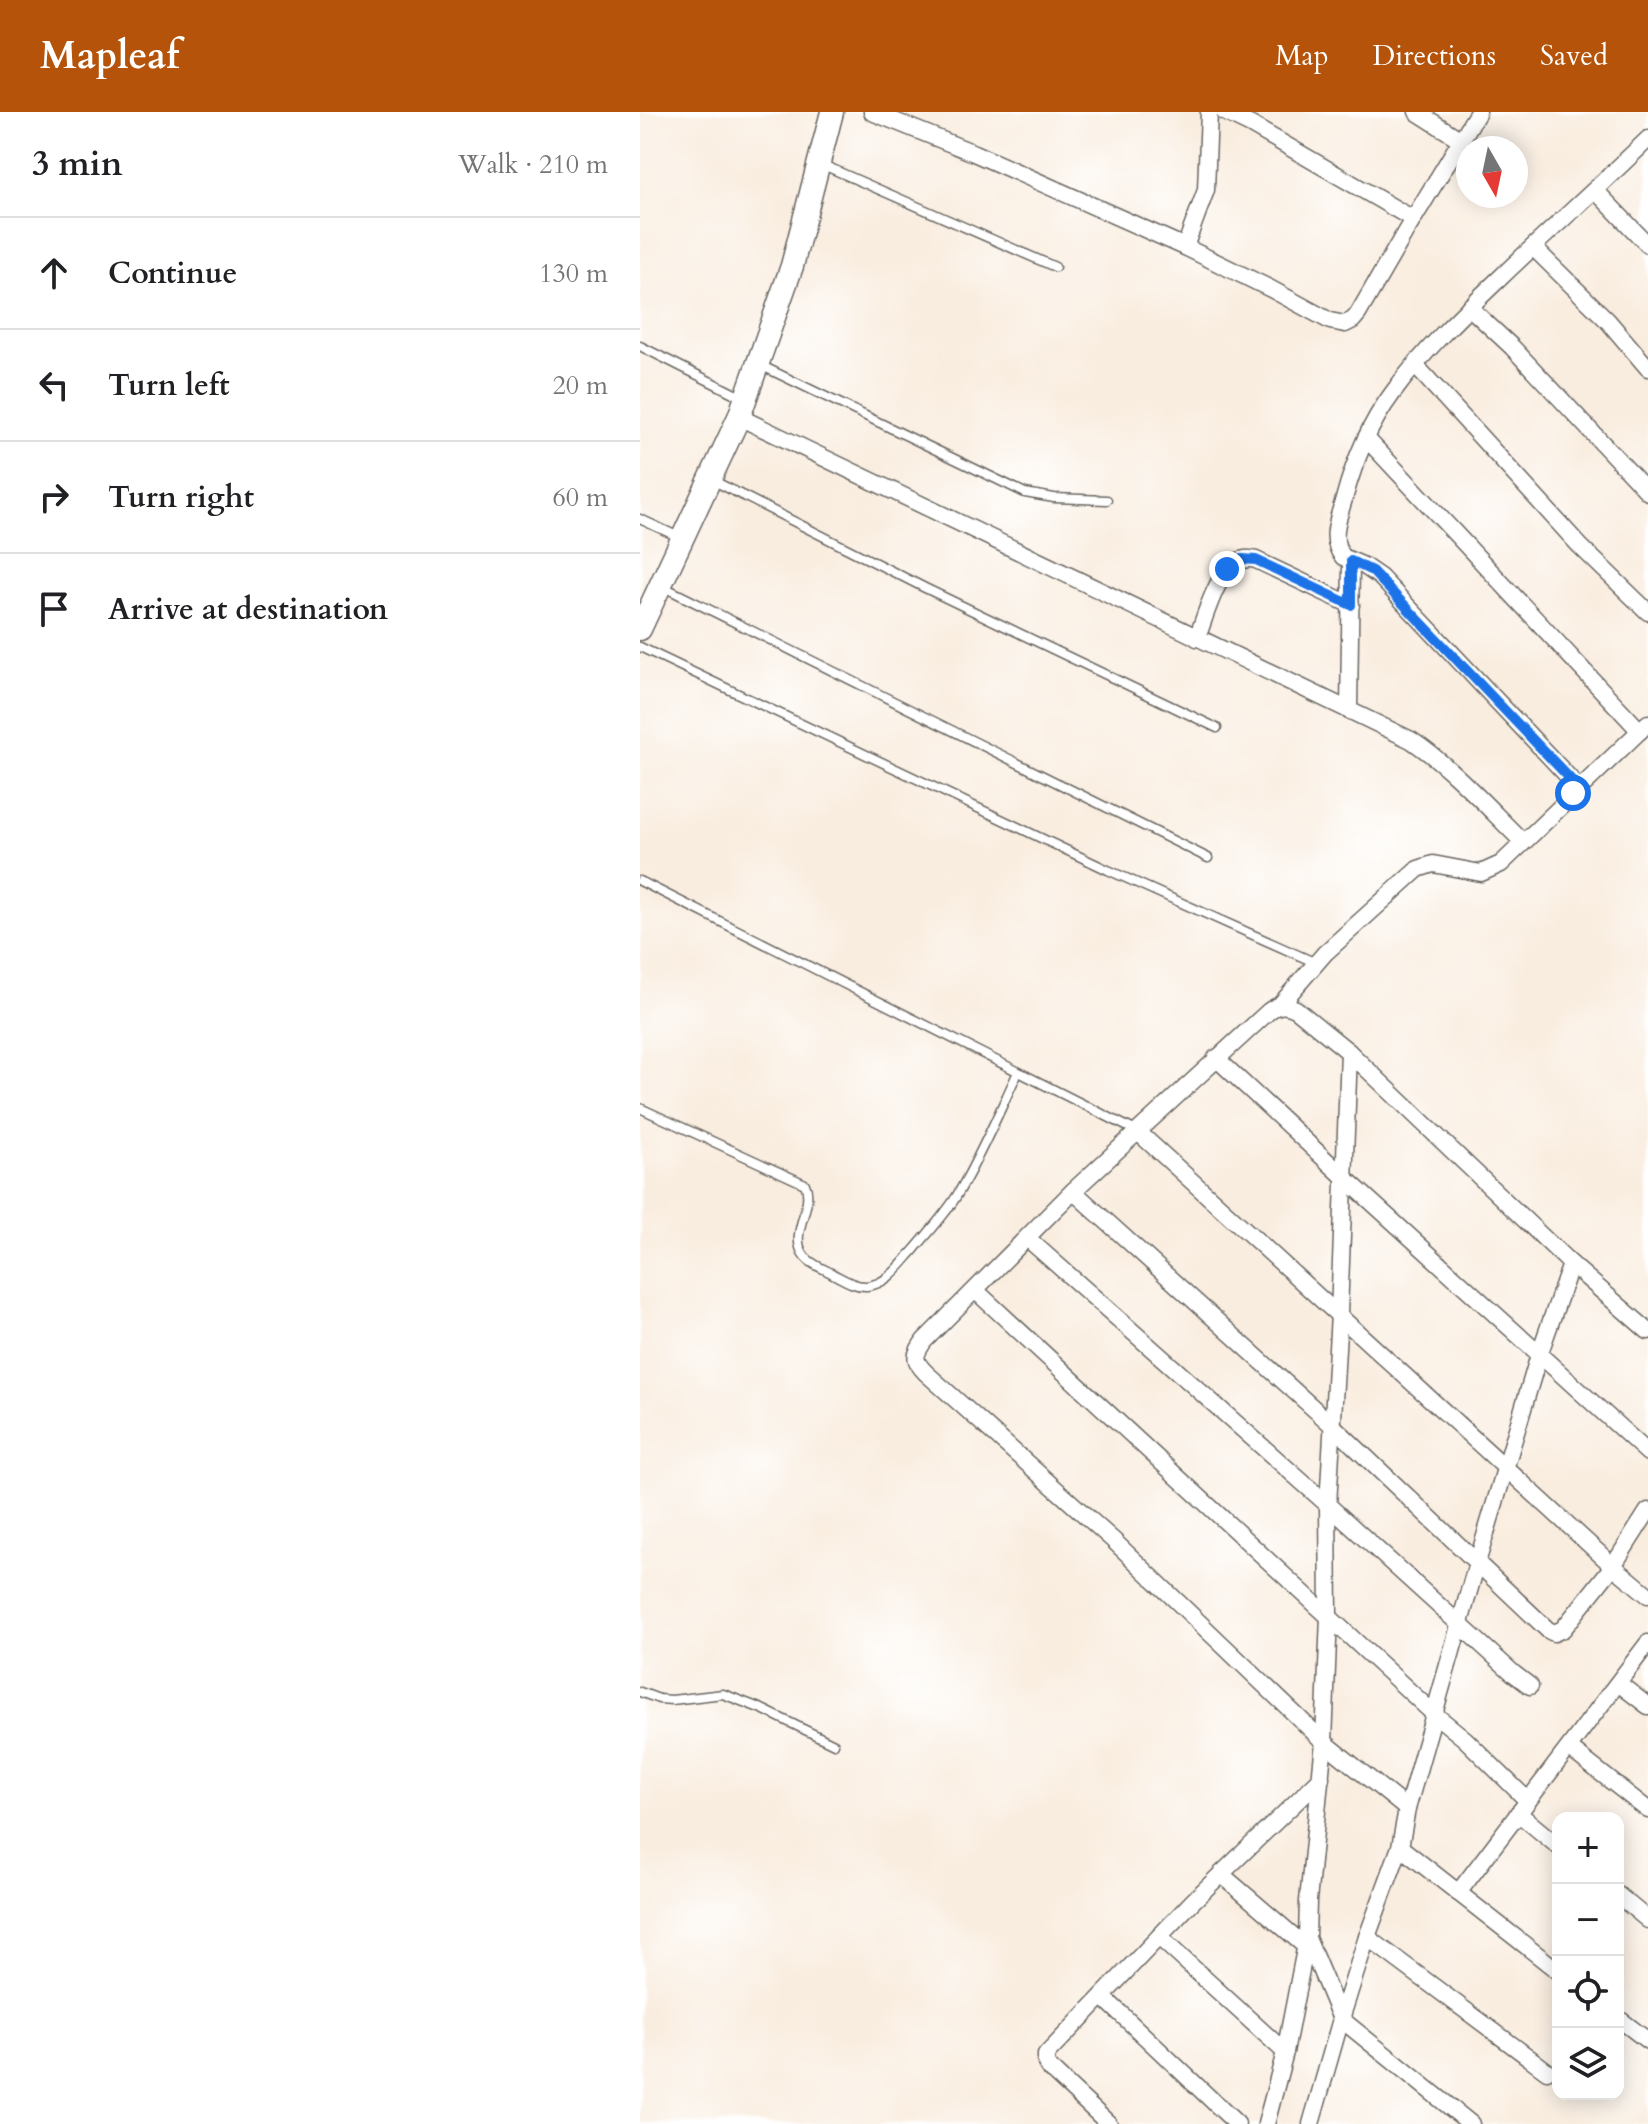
<!DOCTYPE html>
<meta charset="utf-8">
<style>
:root{--surface:#fff;--page:#f6f6f6;--text:#202124;--muted:#757577;--line:#e0e0e0;--accent:#b45309}
body{margin:0;font-family:Cardo,serif;background:var(--page);color:var(--text)}
.controls{position:absolute;right:24px;bottom:24px;display:grid;overflow:hidden;border-radius:16px;box-shadow:0 4px 20px #0003}
.controls button{width:72px;height:72px;display:grid;place-items:center;padding:0;border:0;border-bottom:2px solid var(--line);background:var(--surface);color:var(--text);font:40px sans-serif}
.compass{position:absolute;left:816px;top:24px;width:72px;height:72px;border-radius:50%;background:var(--surface);box-shadow:0 4px 20px #0003;rotate:171deg}
.stop{position:absolute;width:24px;height:24px;margin:-18px;border:6px solid #1a73e8;border-radius:50%;background:#fff}
.stop.end{background:#1a73e8;border-color:#fff;box-shadow:0 2px 8px #0008}
.list{margin:0;padding:0;list-style:none}
h2{display:flex;justify-content:space-between;align-items:center;height:104px;margin:0;padding:0 32px;font-size:34px}
h2 small{font-size:26px;font-weight:400;color:var(--muted)}
.list li{display:grid;grid-template-columns:52px 1fr auto;gap:24px;align-items:center;box-sizing:border-box;height:112px;padding:0 32px;border-top:2px solid var(--line)}
.list b{display:block;font-size:30px;white-space:nowrap}
.list em{font-size:26px;font-style:normal;color:var(--muted)}
.icon{flex:none;width:44px;height:44px;fill:none;stroke:currentColor;stroke-width:2;stroke-linecap:round;stroke-linejoin:round}
.map{position:relative;flex:none;width:1008px;height:2012px;overflow:hidden}
header{display:flex;align-items:center;gap:48px;box-sizing:border-box;height:112px;padding:0 40px;background:var(--accent);color:#fff}
header strong{font-size:38px}
nav{display:flex;gap:44px;margin-inline-start:auto;font-size:28px}
main{display:flex}
aside{flex:1;background:var(--surface)}
.map>svg:first-child{display:block}
.lines{fill:none;stroke-linecap:round;stroke-linejoin:round}
.service-casing{stroke:#696560;stroke-width:11}
.minor-casing{stroke:#696560;stroke-width:19}
.secondary-casing{stroke:#696560;stroke-width:25}
.service{stroke:#fff;stroke-width:8}
.minor{stroke:#fff;stroke-width:16}
.secondary{stroke:#fff;stroke-width:22}
.route{stroke:#1a73e8;stroke-width:10}
</style>
<header>
<strong>Mapleaf</strong>
<nav><a>Map</a><a>Directions</a><a>Saved</a></nav>
</header>
<main>
<aside>
<h2>3 min<small>Walk · 210 m</small></h2>
<ul class="list">
<li><svg class="icon" aria-label="ahead" viewBox="0 0 24 24"><path d="M12 20V5M6 11l6-6 6 6"/></svg><div><b>Continue</b></div><em>130 m</em></li>
<li><svg class="icon" aria-label="left" viewBox="0 0 24 24"><path d="M17 20v-9H6M10 6l-5 5 5 5"/></svg><div><b>Turn left</b></div><em>20 m</em></li>
<li><svg class="icon" aria-label="right" viewBox="0 0 24 24"><path d="M7 20v-9h11M14 6l5 5-5 5"/></svg><div><b>Turn right</b></div><em>60 m</em></li>
<li><svg class="icon" aria-label="arrive" viewBox="0 0 24 24"><path d="M6 21V4h12l-3 4 3 4H6"/></svg><div><b>Arrive at destination</b></div></li>
</ul>
</aside>
<div class="map">
<svg width="1008" height="2012" viewBox="0 0 1008 2012">
<rect width="100%" height="100%" fill="#fff"/>
<filter id="ink" filterUnits="userSpaceOnUse"><feTurbulence type="fractalNoise" baseFrequency=".0125" numOctaves="2"/><feDisplacementMap in="SourceGraphic" scale="16" xChannelSelector="R" yChannelSelector="G"/><feConvolveMatrix kernelMatrix="1 2 1 2 8 2 1 2 1" color-interpolation-filters="sRGB"/></filter>
<filter id="wash" filterUnits="userSpaceOnUse"><feTurbulence type="fractalNoise" baseFrequency=".006" numOctaves="4" result="noise"/><feDisplacementMap in="SourceGraphic" scale="32" xChannelSelector="R" yChannelSelector="G"/><feGaussianBlur stdDeviation="1.8" result="paint"/><feColorMatrix in="noise" values="0 0 0 0 0 0 0 0 0 0 0 0 0 0 0 0 0 1.4 0 .05"/><feComposite in="paint" operator="in"/></filter>
<g filter="url(#wash)">
<rect width="100%" height="100%" fill="#f9eddf"/>
</g>
<g filter="url(#ink)">
<g class="lines">
<defs>
<g id="service">
<path d="M181,52L415,155"/>
<path d="M0,234L105,287"/>
<path d="M118,252L385,381L414,386L467,388"/>
<path d="M72,368L285,476L577,616"/>
<path d="M0,407L41,426"/>
<path d="M22,474L568,746"/>
<path d="M0,535L468,758L676,851"/>
<path d="M0,769L498,1020"/>
<path d="M0,996L165,1072C175,1094 149,1120 163,1142C169,1152 183,1156 193,1162C203,1167 215,1175 227,1174C248,1172 261,1152 274,1138C288,1121 304,1104 316,1085C340,1045 358,1002 378,960"/>
<path d="M0,1580L19,1587L32,1588L83,1582L122,1597L194,1632"/>
</g>
<g id="minor">
<path d="M232,0L334,41L545,135L631,177L690,209L705,212L713,208L718,202L766,119L838,0"/>
<path d="M584,0L611,13L773,107"/>
<path d="M777,0L821,28"/>
<path d="M955,78L1008,133"/>
<path d="M545,135L566,78L569,0"/>
<path d="M893,135L968,209L1008,256"/>
<path d="M829,195L872,235L1008,380"/>
<path d="M775,253L940,434L1008,500"/>
<path d="M99,305L771,628C813,656 847,695 883,730"/>
<path d="M726,326L1000,619"/>
<path d="M557,526C567,501 581,438 616,448L711,493"/>
<path d="M709,599L711,449"/>
<path d="M939,676L740,465L724,454L703,445C689,428 698,407 704,387C714,350 729,313 752,282C783,239 822,202 860,166C909,119 960,74 1008,27"/>
<path d="M640,893L685,841L778,757L793,752L841,761L861,752L1008,611"/>
<path d="M709,940L699,1202L688,1393L689,1504L684,1630L668,1789L667,1826L701,1907L831,2012"/>
<path d="M576,946L703,1064L1008,1341"/>
<path d="M498,1020L973,1454L1008,1483"/>
<path d="M433,1079L693,1314L908,1518L914,1521L923,1517L973,1454L1008,1399"/>
<path d="M387,1126L688,1393L873,1561L890,1574"/>
<path d="M335,1178L793,1601L825,1627L888,1689"/>
<path d="M978,1571L1008,1594"/>
<path d="M929,1636L1008,1698"/>
<path d="M767,1697L684,1630L474,1429L286,1261C273,1248 274,1244 284,1229L433,1079L629,899C638,892 646,892 656,897L709,940L931,1152L1008,1219"/>
<path d="M878,1701L918,1734"/>
<path d="M760,1735L918,1859"/>
<path d="M581,1762L665,1834"/>
<path d="M818,1781L1008,1531"/>
<path d="M978,1783L1008,1808"/>
<path d="M519,1825L645,1940"/>
<path d="M727,1825L907,1959"/>
<path d="M463,1885L597,2012"/>
<path d="M978,1906L1008,1929"/>
<path d="M469,2012L409,1956L406,1951V1943L553,1789L681,1666"/>
<path d="M626,2012L645,1940L667,1827"/>
<path d="M671,2012L701,1907L727,1825L760,1735L767,1697L837,1451L899,1243L931,1152"/>
</g>
<path id="secondary" d="M0,517L99,305L152,154L192,0"/>
</defs>
<use href="#service" class="service-casing"/>
<use href="#minor" class="minor-casing"/>
<use href="#secondary" class="secondary-casing"/>
<use href="#service" class="service"/>
<use href="#minor" class="minor"/>
<use href="#secondary" class="secondary"/>
</g>
</g>
<g class="lines" filter="url(#ink)">
<path class="route" d="M587,457L602,447L616,448L711,493V449L732,459L939,676L933,681"/>
</g>
</svg>
<div class="controls">
<button>+</button>
<button>−</button>
<button><svg class="icon" aria-label="locate" viewBox="0 0 24 24"><circle cx="12" cy="12" r="6"/><path d="M12 2v4M12 18v4M2 12h4M18 12h4"/></svg></button>
<button><svg class="icon" aria-label="layers" viewBox="0 0 24 24"><path d="M12 4l9 5-9 5-9-5zM3 14l9 5 9-5"/></svg></button>
</div>
<svg class="compass" viewBox="-18 -18 36 36"><path d="M0-13l5 13h-10z" fill="#e53935"/><path d="M0 13l5-13h-10z" fill="#757577"/></svg>
<div class="stop" style="left:933px;top:681px"></div>
<div class="stop end" style="left:587px;top:457px"></div>
</div>
</main>
